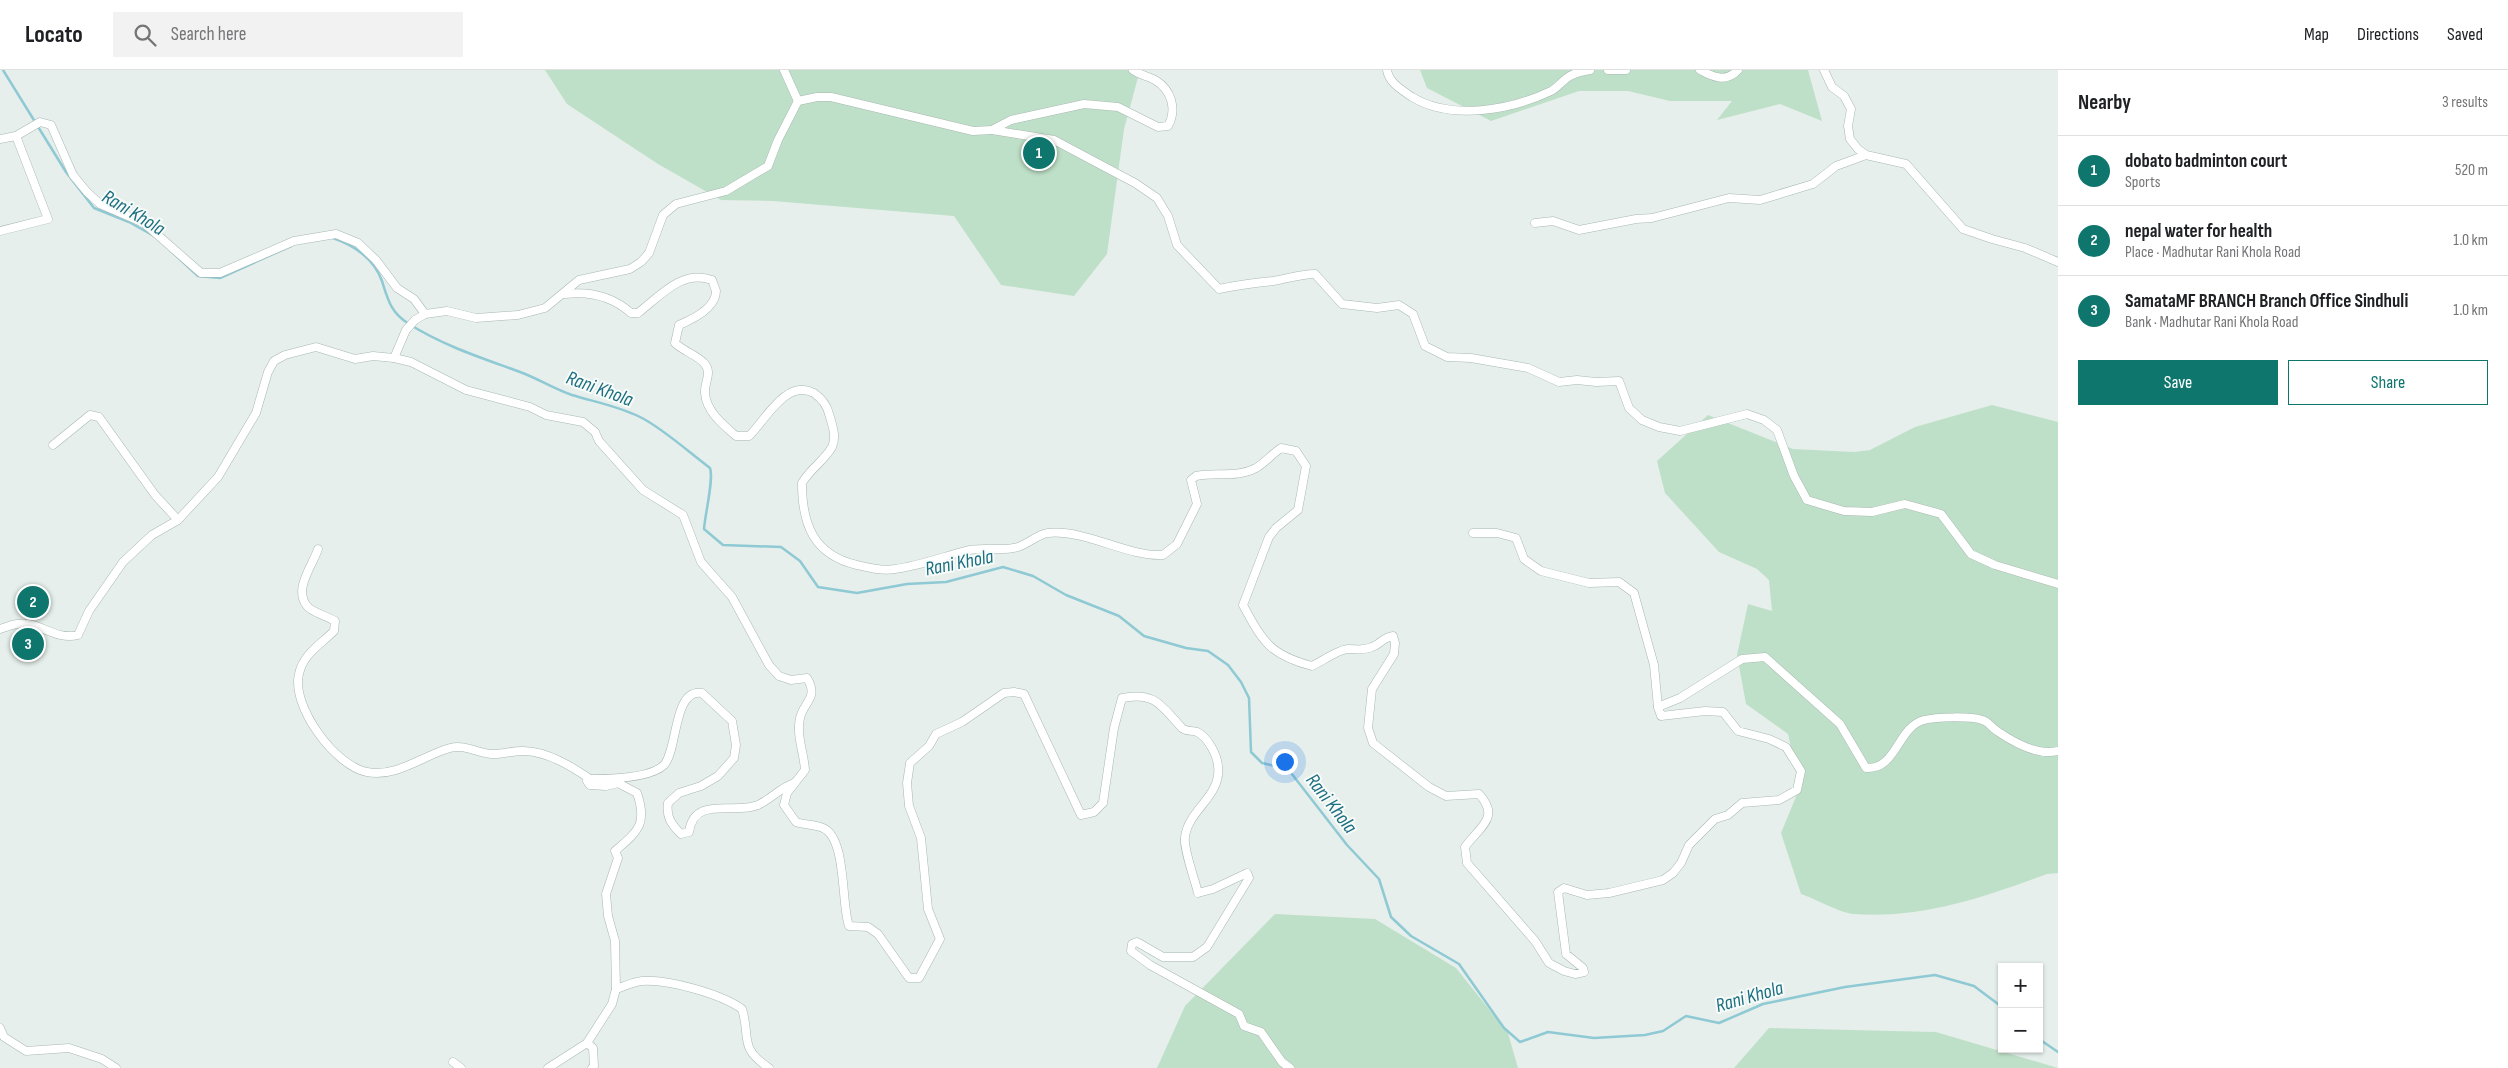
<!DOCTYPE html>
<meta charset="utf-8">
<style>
:root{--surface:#fff;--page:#f2f2f2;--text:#202124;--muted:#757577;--line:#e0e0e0;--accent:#0f766e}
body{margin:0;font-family:"Sofia Sans Condensed",sans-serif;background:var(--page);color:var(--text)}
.controls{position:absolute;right:15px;bottom:15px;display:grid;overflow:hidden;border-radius:0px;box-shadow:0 1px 4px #0004}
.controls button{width:45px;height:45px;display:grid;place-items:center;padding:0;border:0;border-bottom:1px solid var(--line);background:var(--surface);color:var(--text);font:25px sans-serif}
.you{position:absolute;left:1284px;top:691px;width:18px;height:18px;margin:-12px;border:4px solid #fff;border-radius:50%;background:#1a73e8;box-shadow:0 0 0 8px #1a73e833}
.badge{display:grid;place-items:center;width:32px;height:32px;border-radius:50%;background:var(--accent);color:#fff;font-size:16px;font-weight:700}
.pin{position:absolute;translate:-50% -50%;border:2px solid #fff;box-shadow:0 1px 5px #0006}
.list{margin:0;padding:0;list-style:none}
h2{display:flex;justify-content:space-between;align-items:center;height:65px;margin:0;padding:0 20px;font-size:21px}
h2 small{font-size:16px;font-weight:400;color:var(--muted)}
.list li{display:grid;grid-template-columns:32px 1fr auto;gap:15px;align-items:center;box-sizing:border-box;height:70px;padding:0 20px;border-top:1px solid var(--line)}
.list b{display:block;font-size:19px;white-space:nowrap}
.list p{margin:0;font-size:16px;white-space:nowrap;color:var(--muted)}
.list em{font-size:16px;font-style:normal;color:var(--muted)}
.actions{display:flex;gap:10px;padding:15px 20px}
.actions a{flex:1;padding:11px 0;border:1px solid var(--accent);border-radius:0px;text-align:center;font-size:18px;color:var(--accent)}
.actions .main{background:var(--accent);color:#fff}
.icon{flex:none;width:28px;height:28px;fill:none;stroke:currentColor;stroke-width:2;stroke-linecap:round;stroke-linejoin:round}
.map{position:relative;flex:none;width:2058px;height:998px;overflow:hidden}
header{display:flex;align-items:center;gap:30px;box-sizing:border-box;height:70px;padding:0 25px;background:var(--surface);border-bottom:1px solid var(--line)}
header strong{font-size:24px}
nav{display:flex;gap:28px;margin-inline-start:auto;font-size:18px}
.search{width:350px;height:45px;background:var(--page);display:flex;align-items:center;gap:12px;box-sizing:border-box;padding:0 18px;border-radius:0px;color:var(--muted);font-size:19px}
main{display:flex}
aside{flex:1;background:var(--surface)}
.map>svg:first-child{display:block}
.green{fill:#bfe0c8}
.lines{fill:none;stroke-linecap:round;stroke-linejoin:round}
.stream{stroke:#8ec9d4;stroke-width:2.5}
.street-casing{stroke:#a8b8b2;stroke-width:9}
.street{stroke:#fff;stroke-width:8}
.labels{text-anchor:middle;stroke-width:4;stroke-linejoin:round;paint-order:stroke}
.water-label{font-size:20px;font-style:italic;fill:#1c6f80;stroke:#f7fbf9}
</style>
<header>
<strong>Locato</strong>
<div class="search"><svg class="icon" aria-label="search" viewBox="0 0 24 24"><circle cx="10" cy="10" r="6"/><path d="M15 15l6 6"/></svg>Search here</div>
<nav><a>Map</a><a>Directions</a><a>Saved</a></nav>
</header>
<main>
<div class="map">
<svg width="2058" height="998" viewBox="0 0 2058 998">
<rect width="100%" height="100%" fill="#e6efeb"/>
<g class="green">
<path d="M545,0H1140L1124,59L1107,184L1074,226L1001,215L954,146L773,131L721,130L658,94L567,34Z"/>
<path d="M1420,0H1808L1822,51L1780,34L1717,50L1732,31H1670L1628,21H1579L1491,51L1427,18Z"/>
<path d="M1992,335L2058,352V803L2047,804C1985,827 1922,849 1854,844C1840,843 1816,829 1801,824L1781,763L1800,717L1788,664L1746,634L1737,585L1748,534L1772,541L1769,510L1757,499L1719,482L1665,423L1657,391L1708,345L1793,379L1854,382L1870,380L1915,357Z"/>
<path d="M1275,844L1375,849L1456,898L1508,963L1518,998H1157L1185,936Z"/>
<path d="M1769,958L1936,962L2058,998H1734Z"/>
</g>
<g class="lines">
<g class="stream">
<path d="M3,0L66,102L94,138L129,152L154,166"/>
<path d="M333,168C354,175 374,189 382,211C388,230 391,243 409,254C444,276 482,288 520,302C537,308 554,319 572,325C595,332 618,336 640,347C661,357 690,383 710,398C714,409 705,444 704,459L723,475L781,477L800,491L818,517L857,523L907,514L946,512L1003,497L1033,506L1066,525L1119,546L1144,566L1186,578L1208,581L1228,595L1241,612L1249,628L1251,682L1262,693L1288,699L1347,775L1379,809L1391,847L1411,866L1459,894L1504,958L1520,972L1548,962L1594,968L1645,965L1663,961L1686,946L1719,953L1763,934L1845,917L1935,905L1974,916L2002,937"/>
<path d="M171,181L198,206L220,208L291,176"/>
<path d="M2039,969L2058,982"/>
</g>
<defs>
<g id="street">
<path d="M784,0L798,31"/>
<path d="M1387,0C1389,13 1402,20 1412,27C1452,51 1511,40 1551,21C1559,17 1564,8 1572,5C1577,2 1585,1 1590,0"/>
<path d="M1608,0H1626"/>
<path d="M1700,0C1713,7 1726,13 1738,0"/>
<path d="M1824,0L1832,17L1844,26L1851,39L1848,56L1850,69L1858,79L1866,85L1906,94L1963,159L1992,169L2025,178L2058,192"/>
<path d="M992,60L1054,70L1135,113L1157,128L1168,146L1177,175L1219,219C1237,215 1254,213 1273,211C1287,209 1300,204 1315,204L1342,234L1377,238L1399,235L1413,244L1425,276L1447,287L1471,288L1528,298L1559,312L1577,310L1596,312L1619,311L1629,338L1642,350L1659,357L1680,361L1747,344L1764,350L1777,360L1794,406L1807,430L1844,441L1872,442L1905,434L1941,444L1971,484L1995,495L2058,514"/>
<path d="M0,69L16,66L40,52L51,55L73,105L87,122L100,134L144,153L201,203H220L294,171L336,164L358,173L376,190L397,218L414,229L425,244"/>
<path d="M1535,153L1553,151L1579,160L1636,149L1652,148L1729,128L1760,130L1813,114L1836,96L1866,85"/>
<path d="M0,161L48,149L16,66"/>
<path d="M565,224C590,221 612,226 631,243H638C660,226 682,199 712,210C713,213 715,218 716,221C716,238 691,250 679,255L675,273C683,281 697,285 704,293C713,303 704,312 705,323C706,341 723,355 736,366H749C765,351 786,308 814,323C821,328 827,335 829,344C832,354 837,367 832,377C824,391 810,399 802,413C802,455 814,485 857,495C870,498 882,501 895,499C919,496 942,487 965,481C982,476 1000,482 1018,477C1028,474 1038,464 1048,463C1086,459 1127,487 1163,485L1177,474L1197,434L1191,410L1196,406C1216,402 1237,408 1256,398C1266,392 1272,384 1281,378L1296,381L1306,396L1298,440L1276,458L1269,467L1243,535C1263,572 1270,585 1312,596C1321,592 1339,579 1348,579C1357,579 1363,581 1372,577C1381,574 1383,567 1393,566L1395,573L1394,584L1372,619L1368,658L1373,673L1429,717L1446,726L1479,724C1501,748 1479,757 1465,777L1467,793L1535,871L1549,893L1564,901L1575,904L1584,902L1583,898L1566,884L1558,822L1564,818L1587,825L1609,823L1663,810L1673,803L1681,793L1689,775L1715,749L1728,745L1742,733L1779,730L1797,720L1801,701L1786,677L1769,669L1738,661L1723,642L1705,641L1661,646L1658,637L1654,595L1634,523L1619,512L1589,513L1541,501L1524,489L1516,468L1497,463H1473"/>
<path d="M394,288L411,292L466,320L530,337L546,345L583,352L595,362L599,371L643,420L683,445L701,492L732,527L769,595L779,606L791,610L807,608C819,628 804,631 800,648C796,665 804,683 805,700L787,723L784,735L796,752C804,755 815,754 823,758C847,768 841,835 849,856L868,857L878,864L909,908H919L940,869L928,839L921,768L909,736L907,713L910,693L929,676L936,664L962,652L1004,623L1014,622L1024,624L1081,745L1094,742L1103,733L1114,658L1122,628C1156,621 1162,637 1182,658C1186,662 1192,660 1197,662C1208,667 1217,685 1218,696C1222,726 1188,740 1185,767C1183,778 1195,810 1198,823L1213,819L1247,803L1249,808L1207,877L1193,887H1163L1137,872L1132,874L1131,881L1150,895L1239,944L1244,956L1261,962L1282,992L1290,998"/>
<path d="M53,375L90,345L99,347L155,425L178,450"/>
<path d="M318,479C313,495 293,519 307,536C311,542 327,546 335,551L334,561C321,574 303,584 299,604C291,636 335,696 367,702C396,708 424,685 450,678C465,674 477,683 491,684C502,685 513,680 525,681C548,682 571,696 590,709"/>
<path d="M0,559C9,556 18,552 28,554C45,557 59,570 78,565L89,541L123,492L152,465L178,450L218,407L256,343L268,302L274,291L285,285L316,277L355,289L373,286L394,288L406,260L415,250L425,244L447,241L476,248L518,245L545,238L579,210L630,199L641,192L649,183L663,145L676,134L726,121L768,96L778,70L798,31L817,27H831L973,61L992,60L1011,50L1084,34L1118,37L1158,57L1168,56C1177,40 1172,20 1155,10C1148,6 1140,5 1133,0"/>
<path d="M1658,637L1680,628L1742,589L1765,587L1840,654L1866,698C1897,700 1897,657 1924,650C1936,647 1970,646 1982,650C1988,651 1992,658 1997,661C2013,672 2038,686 2058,681"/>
<path d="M616,919C625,916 633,912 642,911C668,909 721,924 742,939C751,968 738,977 769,998"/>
<path d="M0,958L4,967L26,981L69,978L102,989L116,998"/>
<path d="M587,973L593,978L594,996L592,998"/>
<path d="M453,992L461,998"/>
<path d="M548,998L587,973L612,934L616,919L615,871L608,846L606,824L618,788L615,781C637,762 648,755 637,723L618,713L606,716L590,715L587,711L590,709C608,709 651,708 664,695C678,680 673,618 702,623L732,651L736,675L734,688L718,706L701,716L679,723L668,733C666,747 671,754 681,764L689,762C694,725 734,745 758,735C771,729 780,718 794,713"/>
</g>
</defs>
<use href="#street" class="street-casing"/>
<use href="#street" class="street"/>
</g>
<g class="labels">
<g class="water-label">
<text transform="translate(134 142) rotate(31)" y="7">Rani Khola</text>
<text transform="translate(600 318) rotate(20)" y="7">Rani Khola</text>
<text transform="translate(959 492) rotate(-11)" y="7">Rani Khola</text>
<text transform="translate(1332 733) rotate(52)" y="7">Rani Khola</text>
<text transform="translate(1749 926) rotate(-16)" y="7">Rani Khola</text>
</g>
</g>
</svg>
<div class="controls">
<button>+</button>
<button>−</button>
</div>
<div class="you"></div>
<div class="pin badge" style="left:1039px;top:83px">1</div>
<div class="pin badge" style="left:33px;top:532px">2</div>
<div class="pin badge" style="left:28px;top:574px">3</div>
</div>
<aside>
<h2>Nearby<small>3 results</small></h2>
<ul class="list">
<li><span class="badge">1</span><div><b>dobato badminton court</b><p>Sports</p></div><em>520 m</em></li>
<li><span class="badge">2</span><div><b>nepal water for health</b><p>Place · Madhutar Rani Khola Road</p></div><em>1.0 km</em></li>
<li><span class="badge">3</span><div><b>SamataMF BRANCH Branch Office Sindhuli</b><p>Bank · Madhutar Rani Khola Road</p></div><em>1.0 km</em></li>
</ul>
<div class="actions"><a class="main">Save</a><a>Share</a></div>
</aside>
</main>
